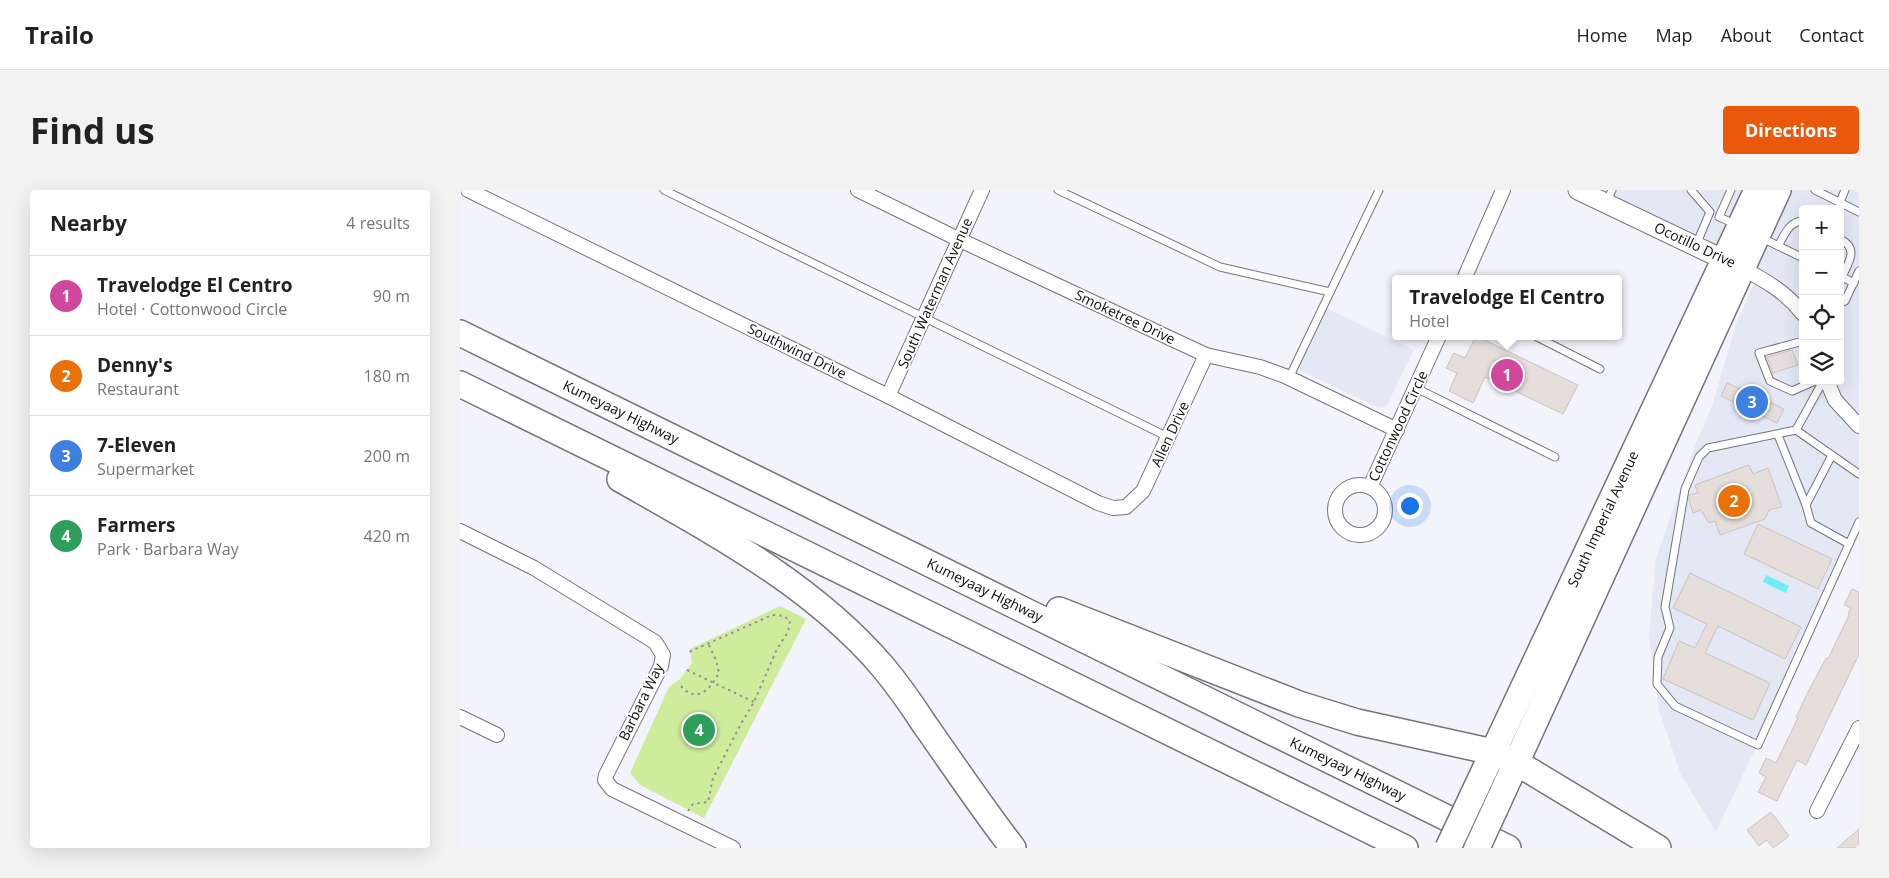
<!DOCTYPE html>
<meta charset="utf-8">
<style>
:root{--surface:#fff;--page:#f2f2f2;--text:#222;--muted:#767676;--line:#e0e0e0;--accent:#ea580c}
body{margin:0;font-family:"Open Sans",sans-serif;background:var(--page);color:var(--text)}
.controls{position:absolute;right:15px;top:15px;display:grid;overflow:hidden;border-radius:5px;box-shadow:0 5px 20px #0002}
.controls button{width:45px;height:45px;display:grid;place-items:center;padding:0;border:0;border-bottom:1px solid var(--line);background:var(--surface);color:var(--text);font:25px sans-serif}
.you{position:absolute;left:949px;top:315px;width:18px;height:18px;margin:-12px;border:4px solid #fff;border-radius:50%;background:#1a73e8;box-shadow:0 0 0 8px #1a73e833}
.badge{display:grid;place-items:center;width:32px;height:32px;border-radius:50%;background:var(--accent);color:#fff;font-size:16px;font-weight:700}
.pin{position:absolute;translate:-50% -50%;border:2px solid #fff;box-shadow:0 1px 5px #0006}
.popup{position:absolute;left:932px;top:85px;width:230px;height:65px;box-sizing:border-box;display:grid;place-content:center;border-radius:5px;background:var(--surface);filter:drop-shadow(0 1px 4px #0005);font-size:16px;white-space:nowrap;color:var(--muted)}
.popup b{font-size:19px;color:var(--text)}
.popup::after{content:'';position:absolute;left:50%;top:100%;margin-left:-10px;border:10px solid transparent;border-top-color:var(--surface)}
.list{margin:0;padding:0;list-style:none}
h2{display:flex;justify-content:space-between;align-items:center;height:65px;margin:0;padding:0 20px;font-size:21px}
h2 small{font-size:16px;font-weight:400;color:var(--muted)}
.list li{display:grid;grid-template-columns:32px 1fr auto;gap:15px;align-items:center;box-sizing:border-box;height:80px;padding:0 20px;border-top:1px solid var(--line)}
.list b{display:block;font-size:19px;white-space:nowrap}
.list p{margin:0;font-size:16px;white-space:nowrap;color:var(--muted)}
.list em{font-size:16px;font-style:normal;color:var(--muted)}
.icon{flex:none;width:28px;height:28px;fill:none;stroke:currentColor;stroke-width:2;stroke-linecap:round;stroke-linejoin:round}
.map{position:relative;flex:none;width:1399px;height:658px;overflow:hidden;border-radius:5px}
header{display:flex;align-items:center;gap:30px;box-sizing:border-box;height:70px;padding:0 25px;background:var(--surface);border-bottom:1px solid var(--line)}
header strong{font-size:24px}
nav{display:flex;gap:28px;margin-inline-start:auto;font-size:18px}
.intro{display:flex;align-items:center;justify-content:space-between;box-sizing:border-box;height:120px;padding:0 30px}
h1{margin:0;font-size:35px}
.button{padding:12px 22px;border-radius:5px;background:var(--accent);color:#fff;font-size:18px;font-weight:700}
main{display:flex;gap:30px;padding:0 30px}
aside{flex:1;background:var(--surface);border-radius:5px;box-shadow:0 5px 20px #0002}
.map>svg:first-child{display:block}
.built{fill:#e4e7f4;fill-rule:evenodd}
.green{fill:#cfeb9c}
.water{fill:#6deef9}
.building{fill:#e6dedb;stroke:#cbc3c0}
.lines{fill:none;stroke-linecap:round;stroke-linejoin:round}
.lane-casing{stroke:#74757b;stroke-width:9}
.street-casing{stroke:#74757b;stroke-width:16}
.secondary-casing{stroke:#74757b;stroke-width:21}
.highway-casing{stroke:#74757b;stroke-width:28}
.path{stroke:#929298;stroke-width:2;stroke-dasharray:2.5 4;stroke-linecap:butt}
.lane{stroke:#fff;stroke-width:7}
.street{stroke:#fff;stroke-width:14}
.secondary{stroke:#fff;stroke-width:19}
.highway{stroke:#fff;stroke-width:25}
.highway-bridge-casing{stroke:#74757b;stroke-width:28;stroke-linecap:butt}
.highway-bridge{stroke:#fff;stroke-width:25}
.labels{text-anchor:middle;stroke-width:4;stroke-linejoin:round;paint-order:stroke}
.street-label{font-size:14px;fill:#0d0d10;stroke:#fff}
</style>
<header>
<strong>Trailo</strong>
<nav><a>Home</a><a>Map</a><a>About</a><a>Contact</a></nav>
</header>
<div class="intro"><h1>Find us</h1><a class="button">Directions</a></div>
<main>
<aside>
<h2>Nearby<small>4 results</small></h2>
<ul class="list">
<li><span class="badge" style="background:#d1479c">1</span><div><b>Travelodge El Centro</b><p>Hotel · Cottonwood Circle</p></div><em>90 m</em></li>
<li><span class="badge" style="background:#e8710a">2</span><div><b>Denny's</b><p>Restaurant</p></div><em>180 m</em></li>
<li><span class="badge" style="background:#3f7fe0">3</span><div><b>7-Eleven</b><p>Supermarket</p></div><em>200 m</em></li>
<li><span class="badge" style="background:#2e9e5b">4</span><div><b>Farmers</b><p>Park · Barbara Way</p></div><em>420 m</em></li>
</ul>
</aside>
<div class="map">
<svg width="1399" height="658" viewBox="0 0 1399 658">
<rect width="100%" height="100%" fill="#f3f4fb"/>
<g class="built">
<path d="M1120,0H1399V338L1256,642L1221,585L1199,520L1189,445L1196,368L1234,258L1252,216L1277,131L1297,87ZM1343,19H1380V191H1343Z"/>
<path d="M862,116L954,160L926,217L919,218L833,177Z"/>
</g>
<path class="green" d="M320,416L346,429L244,628L180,595L170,583L209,497L220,489L232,473L230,459Z"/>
<path class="water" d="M1306,385L1329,396L1326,403L1303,392Z"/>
<g class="building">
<path d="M1016,146L1118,195L1103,224L1025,187L1013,213L989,201L997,183L986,178L994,163L1005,168Z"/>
<path d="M1332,160L1338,175L1313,183L1307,167Z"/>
<path d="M1267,193L1324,219L1317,233L1261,206Z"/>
<path d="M1289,275L1293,284L1308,278L1322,317L1309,320L1305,329L1260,345L1255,331L1249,333L1241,320L1233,323L1229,310V305L1238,303L1235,295Z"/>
<path d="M1298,334L1372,369L1358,399L1284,364Z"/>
<path d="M1230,383L1341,437L1325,469L1258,436L1245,463L1310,493L1293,530L1203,489L1219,451L1235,458L1247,434L1213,418Z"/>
<path d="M1392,399L1399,402V464L1346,575L1337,570L1317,611L1298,602L1306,587L1299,583L1306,568L1316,573L1338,528L1336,527L1348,502L1366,468L1368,469L1389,425L1388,424L1391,418L1384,415Z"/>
<path d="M1311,622L1329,646L1313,658L1307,650L1299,656L1287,640Z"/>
<path d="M1399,639V658H1377Z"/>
</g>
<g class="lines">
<defs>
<g id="lane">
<path d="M204,0L708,247"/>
<path d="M598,0L760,77L870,102"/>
<path d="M1231,0L1250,22L1236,55"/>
<path d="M1271,0L1259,27L1275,34"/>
<path d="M1355,0L1399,22"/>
<path d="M1380,12L1385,0"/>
<path d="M1146,13L1152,0"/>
<path d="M1300,47L1343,68"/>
<path d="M1380,49C1399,58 1389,72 1382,87L1394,93"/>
<path d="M1318,56C1324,46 1329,31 1343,31"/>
<path d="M1380,113L1385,111L1399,81"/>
<path d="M1075,146L1140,179"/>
<path d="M1343,151L1299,163L1310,191L1332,201L1355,191"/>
<path d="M829,188L919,0"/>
<path d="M1363,191L1336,240L1399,284"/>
<path d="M956,198L1095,267"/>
<path d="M1336,240L1248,258L1239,267L1225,299L1205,417L1210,438L1198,467L1197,494L1215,516L1298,555L1399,332"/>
<path d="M1318,245L1346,315L1372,265"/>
<path d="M1346,315L1351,333L1389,354"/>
</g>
<g id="street">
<path d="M8,0L428,206L638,313L653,318L666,317L683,301L746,165"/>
<path d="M398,0L498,49L746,165L800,177L825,186L937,240"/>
<path d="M1282,78C1306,91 1326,102 1343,124"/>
<path d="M1004,89L1043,0"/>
<path d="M1367,191L1375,210L1399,236"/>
<path d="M428,206L522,0"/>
<circle cx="900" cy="320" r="25"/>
<path d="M910,297L979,146"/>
<path d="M0,341L74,378L195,452L203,465L201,476L146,585L145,590L152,599L273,658"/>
<path d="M0,527L37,545"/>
<path d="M1357,621L1399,538"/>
</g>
<path id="secondary" d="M1118,0L1275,75"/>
<g id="highway">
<path d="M0,143L1048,658"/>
<path d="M0,194L945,658"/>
<path d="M160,289C253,342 352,394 423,477C438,495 452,515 465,535C494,576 522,618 553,658"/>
<path d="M599,420L839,514L897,532L1033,562L1057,573L1198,658"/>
<path d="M1012,607L1297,0"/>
<path d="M1035,619L1318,0"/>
</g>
</defs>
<use href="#lane" class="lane-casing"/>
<use href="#street" class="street-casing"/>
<use href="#secondary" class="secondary-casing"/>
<use href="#highway" class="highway-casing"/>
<g class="path">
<path d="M227,480L294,512"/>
<path d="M221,496C237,515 251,498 259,483L256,470L248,453"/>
<path d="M228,621L233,614L248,612L253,588L282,532L294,512L317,459L328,442L330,431L324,426L312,425L229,462"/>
</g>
<use href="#lane" class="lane"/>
<use href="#street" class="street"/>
<use href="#secondary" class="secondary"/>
<use href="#highway" class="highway"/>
<defs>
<g id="highway-bridge">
<path d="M988,658L1012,607"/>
<path d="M1017,658L1035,619"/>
</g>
</defs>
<use href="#highway-bridge" class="highway-bridge-casing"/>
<use href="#highway-bridge" class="highway-bridge"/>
</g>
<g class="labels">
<g class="street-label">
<text transform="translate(1235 55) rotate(25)" y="5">Ocotillo Drive</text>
<text transform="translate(475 103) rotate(-66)" y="5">South Waterman Avenue</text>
<text transform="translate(665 127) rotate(25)" y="5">Smoketree Drive</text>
<text transform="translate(337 161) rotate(26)" y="5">Southwind Drive</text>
<text transform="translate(161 222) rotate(26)" y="5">Kumeyaay Highway</text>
<text transform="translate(938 236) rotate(-65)" y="5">Cottonwood Circle</text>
<text transform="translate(710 244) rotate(-65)" y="5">Allen Drive</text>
<text transform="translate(1143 329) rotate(-65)" y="5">South Imperial Avenue</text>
<text transform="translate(525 400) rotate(26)" y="5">Kumeyaay Highway</text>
<text transform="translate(181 512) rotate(-64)" y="5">Barbara Way</text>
<text transform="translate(888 579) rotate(26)" y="5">Kumeyaay Highway</text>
</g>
</g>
</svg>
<div class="controls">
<button>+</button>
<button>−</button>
<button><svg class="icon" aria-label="locate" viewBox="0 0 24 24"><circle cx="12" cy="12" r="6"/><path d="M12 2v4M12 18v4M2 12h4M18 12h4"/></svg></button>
<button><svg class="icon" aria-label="layers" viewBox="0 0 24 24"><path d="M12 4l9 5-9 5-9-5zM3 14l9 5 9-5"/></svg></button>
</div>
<div class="you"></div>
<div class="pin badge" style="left:1047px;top:185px;background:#d1479c">1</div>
<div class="popup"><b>Travelodge El Centro</b>Hotel</div>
<div class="pin badge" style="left:1274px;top:311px;background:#e8710a">2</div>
<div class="pin badge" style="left:1292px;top:212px;background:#3f7fe0">3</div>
<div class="pin badge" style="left:239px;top:540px;background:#2e9e5b">4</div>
</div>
</main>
